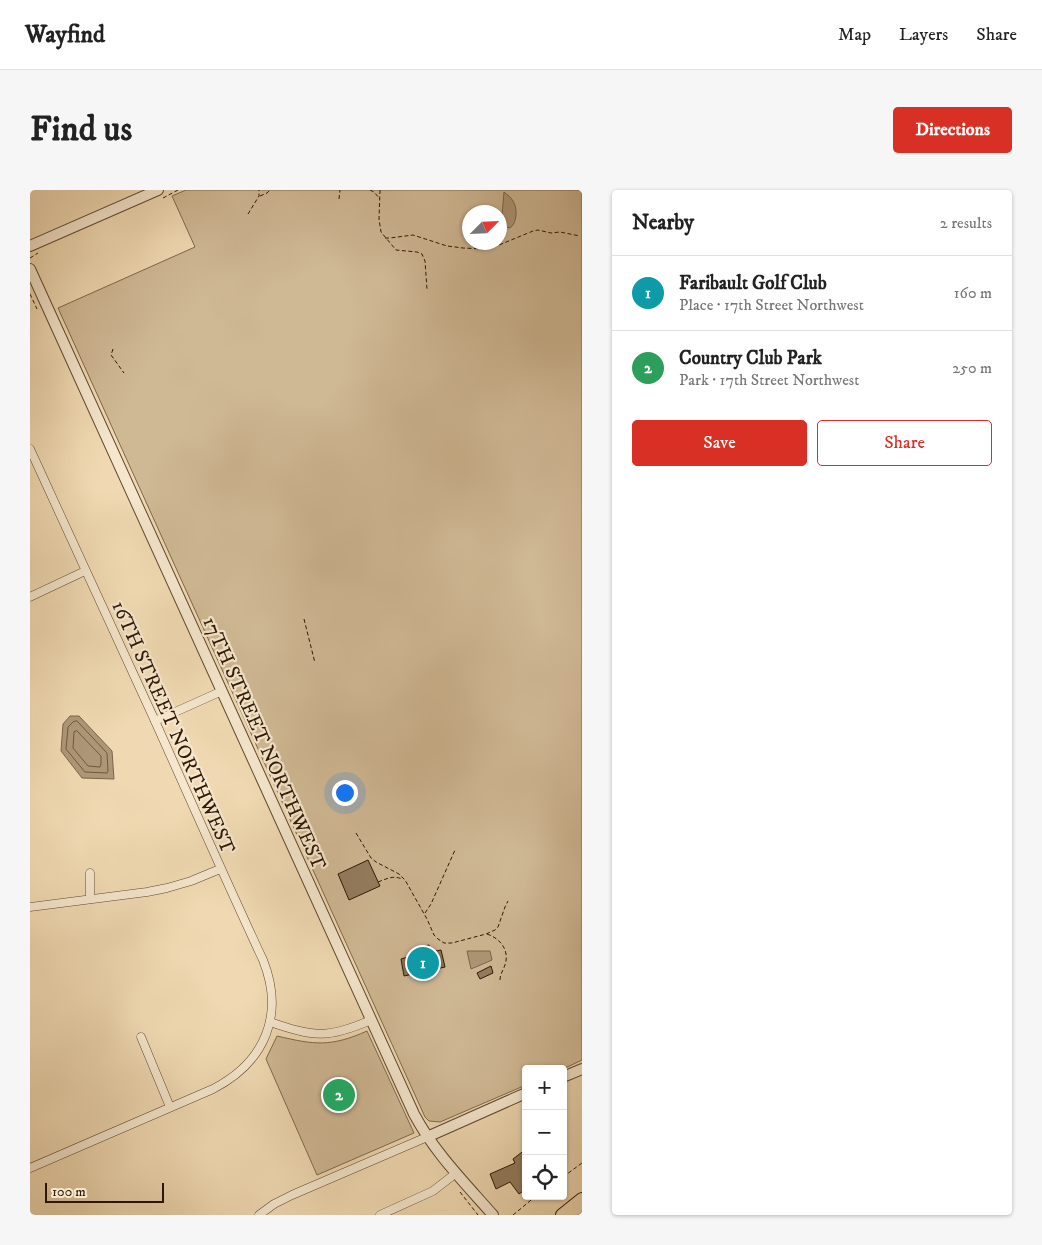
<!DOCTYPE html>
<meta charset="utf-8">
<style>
:root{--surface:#fff;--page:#f6f6f6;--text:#222;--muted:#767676;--line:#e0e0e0;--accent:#d93025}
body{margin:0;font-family:"IM FELL DW Pica",serif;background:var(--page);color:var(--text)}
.controls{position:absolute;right:15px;bottom:15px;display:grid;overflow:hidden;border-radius:5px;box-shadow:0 1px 4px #0004}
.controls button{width:45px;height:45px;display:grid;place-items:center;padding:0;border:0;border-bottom:1px solid var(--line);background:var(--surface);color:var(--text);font:25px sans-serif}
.compass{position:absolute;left:432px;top:15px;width:45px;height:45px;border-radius:50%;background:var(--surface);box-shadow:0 1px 4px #0004;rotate:66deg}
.scale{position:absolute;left:15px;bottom:12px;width:119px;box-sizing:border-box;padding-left:5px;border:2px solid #2e1804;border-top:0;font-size:14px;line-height:18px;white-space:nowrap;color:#2e1804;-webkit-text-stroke:4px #f5e6cd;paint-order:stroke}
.you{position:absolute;left:314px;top:602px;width:18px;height:18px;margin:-12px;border:4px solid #fff;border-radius:50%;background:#1a73e8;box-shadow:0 0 0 8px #1a73e833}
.badge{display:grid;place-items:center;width:32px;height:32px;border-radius:50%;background:var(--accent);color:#fff;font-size:16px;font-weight:700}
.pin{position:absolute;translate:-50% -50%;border:2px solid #fff;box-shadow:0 1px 5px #0006}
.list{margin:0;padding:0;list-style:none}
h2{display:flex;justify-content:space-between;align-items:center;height:65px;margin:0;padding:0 20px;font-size:21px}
h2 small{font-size:16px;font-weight:400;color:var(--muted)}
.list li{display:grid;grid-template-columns:32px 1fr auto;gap:15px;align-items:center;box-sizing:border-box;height:75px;padding:0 20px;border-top:1px solid var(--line)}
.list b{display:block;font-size:19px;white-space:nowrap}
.list p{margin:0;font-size:16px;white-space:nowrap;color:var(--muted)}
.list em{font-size:16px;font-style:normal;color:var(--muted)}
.actions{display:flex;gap:10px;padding:15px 20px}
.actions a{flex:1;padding:11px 0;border:1px solid var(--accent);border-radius:5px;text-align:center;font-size:18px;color:var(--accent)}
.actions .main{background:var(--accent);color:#fff}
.icon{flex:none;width:28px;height:28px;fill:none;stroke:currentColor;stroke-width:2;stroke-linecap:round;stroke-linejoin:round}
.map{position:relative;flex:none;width:552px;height:1025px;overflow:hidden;border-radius:5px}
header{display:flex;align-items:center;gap:30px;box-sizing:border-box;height:70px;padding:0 25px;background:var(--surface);border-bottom:1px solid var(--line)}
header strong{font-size:24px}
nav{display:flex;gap:28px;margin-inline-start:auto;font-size:18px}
.intro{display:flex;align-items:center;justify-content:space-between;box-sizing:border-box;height:120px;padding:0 30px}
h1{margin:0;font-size:35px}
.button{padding:12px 22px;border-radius:5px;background:var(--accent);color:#fff;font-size:18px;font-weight:700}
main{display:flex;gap:30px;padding:0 30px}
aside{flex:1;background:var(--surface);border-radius:5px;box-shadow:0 1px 4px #0004}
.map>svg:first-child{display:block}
.green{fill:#cfb894;stroke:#7e684c;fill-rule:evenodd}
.water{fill:#ae9777;stroke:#7b6449}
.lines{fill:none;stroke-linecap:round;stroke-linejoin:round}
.shore{stroke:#6e583e;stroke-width:1}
.building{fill:#937c5e;stroke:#2e1804}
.minor-casing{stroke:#5e4830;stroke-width:9}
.tertiary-casing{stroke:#5e4830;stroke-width:12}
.trunk-casing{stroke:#2e1804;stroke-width:14}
.path{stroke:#2e1804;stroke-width:1;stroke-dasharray:4 2.5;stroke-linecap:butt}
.minor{stroke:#f5e6cd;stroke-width:8}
.tertiary{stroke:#f5e6cd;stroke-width:10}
.trunk{stroke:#f0d9b2;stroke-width:12}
.labels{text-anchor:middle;stroke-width:4.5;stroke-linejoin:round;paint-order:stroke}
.street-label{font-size:20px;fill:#2e1804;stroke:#f5e6cd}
</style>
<header>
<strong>Wayfind</strong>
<nav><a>Map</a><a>Layers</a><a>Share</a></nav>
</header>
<div class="intro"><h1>Find us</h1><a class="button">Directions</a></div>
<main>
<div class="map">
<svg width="552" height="1025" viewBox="0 0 552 1025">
<rect width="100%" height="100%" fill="#f0d9b2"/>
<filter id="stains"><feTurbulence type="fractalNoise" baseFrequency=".004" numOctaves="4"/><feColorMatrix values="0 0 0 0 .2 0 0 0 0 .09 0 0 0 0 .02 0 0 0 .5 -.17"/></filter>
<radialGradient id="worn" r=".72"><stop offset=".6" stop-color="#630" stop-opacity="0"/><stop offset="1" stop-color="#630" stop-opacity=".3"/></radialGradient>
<g class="green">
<path d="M156,0H552V870L533,879H496V895L410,932L399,931L395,927L28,118L165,57L142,6ZM440,22H470V52H440Z"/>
<path d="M337,841L384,943L287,985L236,869L247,846C285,855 301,857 337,841Z"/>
</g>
<g class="water">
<path d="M474,2C477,5 481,7 483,11C488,19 487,33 480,38L476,37L473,34L472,26Z"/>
<path d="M40,526H49L82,561L84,589L52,588L31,561L33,534Z"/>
<path d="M460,761L462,770L441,779L437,761Z"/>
</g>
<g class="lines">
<g class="shore">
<path d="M47,531L77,563L78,581L77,583L55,582L36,559L38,537L43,532Z"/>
<path d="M47,541L71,566V574L70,577L58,576L43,558L44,542Z"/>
</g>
</g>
<g class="building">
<path d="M338,670L350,696L319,710L308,684Z"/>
<path d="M399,755L401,762L411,760L415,777L374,786L371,769L385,765L384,758Z"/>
<path d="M461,776L463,783L450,789L447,783Z"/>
<path d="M496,959V999L489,1004L480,992L466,999L460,984L485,973L483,969Z"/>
</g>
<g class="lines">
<defs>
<g id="minor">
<path d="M0,259C41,350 84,440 125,531C161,611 196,691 233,770C255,825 235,872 183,899L0,978"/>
<path d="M0,407L55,381"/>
<path d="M125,531L192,501"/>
<path d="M60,683V709"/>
<path d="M0,717L117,702L137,698L161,691L190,679"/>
<path d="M240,832C284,847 298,849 341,830"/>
<path d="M111,847L140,917"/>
<path d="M229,1025L244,1014L262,1005L397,947"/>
<path d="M350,1025L403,1001L426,983"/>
</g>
<g id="tertiary">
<path d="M0,56L128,0"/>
<path d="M0,79L384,924C404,962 435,993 463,1025"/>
<path d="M533,887L552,879"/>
<path d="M397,947L496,903"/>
</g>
<g id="trunk">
<path d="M532,1025L552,1009"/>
<path d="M547,1025L552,1021"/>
</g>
</defs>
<use href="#minor" class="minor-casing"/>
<use href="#tertiary" class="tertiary-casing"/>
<use href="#trunk" class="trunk-casing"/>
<g class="path">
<path d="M340,0L344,2L350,9"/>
<path d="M350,0L349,29L351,42L366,60L387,62L392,64L395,71L397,99"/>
<path d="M230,6L237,3L240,0"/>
<path d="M133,8L148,0"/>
<path d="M309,9L310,0"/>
<path d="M218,24L229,6V0"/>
<path d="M355,48H360L383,45L417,56L433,58L453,59L469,55L503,41L508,40L521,43L530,42L550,46"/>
<path d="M0,68L8,63"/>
<path d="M0,104L7,119"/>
<path d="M83,159L81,165L94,183"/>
<path d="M274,429L285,473"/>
<path d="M326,643L341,668L346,672L369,684L375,690L397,729L404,745L408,749L414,753H422L456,744L465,740L468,737L475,717L478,711"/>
<path d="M348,692C356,689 363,685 372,689"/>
<path d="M395,723L401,714L425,660"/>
<path d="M457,744C469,748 478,758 476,771C475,778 470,783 470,790"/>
<path d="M533,987L552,973"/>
<path d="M430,1002L448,1025"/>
<path d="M483,1025L506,1006"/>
</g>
<use href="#minor" class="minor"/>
<use href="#tertiary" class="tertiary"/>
<use href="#trunk" class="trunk"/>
</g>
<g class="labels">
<g class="street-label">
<text transform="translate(144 537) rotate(66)" y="7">16TH STREET NORTHWEST</text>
<text transform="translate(235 553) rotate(66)" y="7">17TH STREET NORTHWEST</text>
</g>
</g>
<rect width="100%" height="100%" filter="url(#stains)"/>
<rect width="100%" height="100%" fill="url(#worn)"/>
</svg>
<div class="controls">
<button>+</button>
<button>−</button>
<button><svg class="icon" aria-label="locate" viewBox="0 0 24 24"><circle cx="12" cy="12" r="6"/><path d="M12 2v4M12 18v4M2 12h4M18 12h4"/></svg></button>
</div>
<svg class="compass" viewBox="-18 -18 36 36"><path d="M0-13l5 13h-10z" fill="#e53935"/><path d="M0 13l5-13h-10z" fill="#767676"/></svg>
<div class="scale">100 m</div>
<div class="you"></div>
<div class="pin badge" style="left:393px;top:773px;background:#0f9aa8">1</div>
<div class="pin badge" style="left:309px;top:905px;background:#2e9e5b">2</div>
</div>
<aside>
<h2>Nearby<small>2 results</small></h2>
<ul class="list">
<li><span class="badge" style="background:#0f9aa8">1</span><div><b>Faribault Golf Club</b><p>Place · 17th Street Northwest</p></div><em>160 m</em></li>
<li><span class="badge" style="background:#2e9e5b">2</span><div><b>Country Club Park</b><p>Park · 17th Street Northwest</p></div><em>250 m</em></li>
</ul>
<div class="actions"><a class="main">Save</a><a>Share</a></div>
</aside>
</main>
